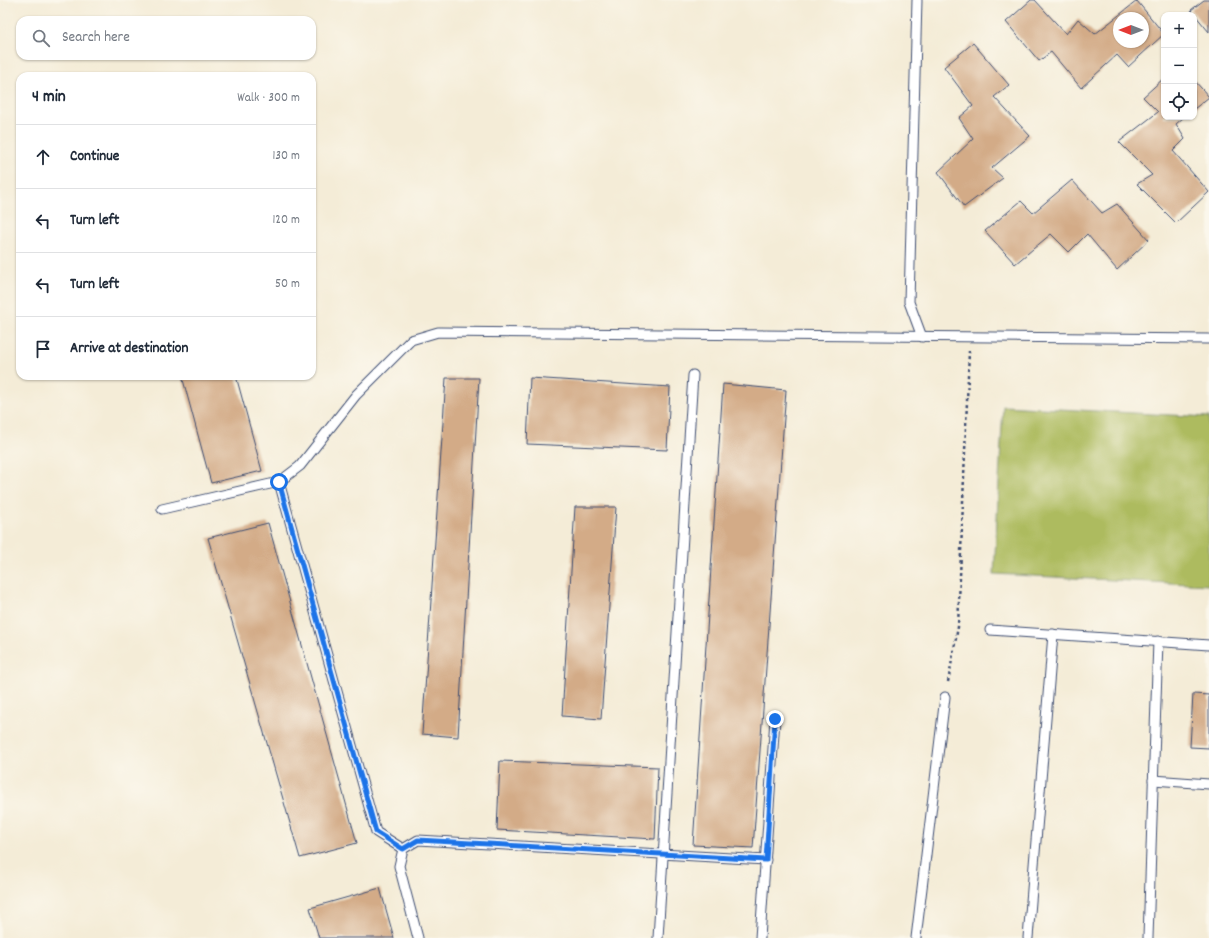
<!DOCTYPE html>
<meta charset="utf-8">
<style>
:root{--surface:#fff;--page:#f2f2f3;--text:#1f2937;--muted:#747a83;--line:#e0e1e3}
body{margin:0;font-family:Dekko,sans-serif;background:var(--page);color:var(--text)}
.controls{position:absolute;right:12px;top:12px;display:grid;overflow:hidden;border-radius:8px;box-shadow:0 1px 3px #0004}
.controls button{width:36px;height:36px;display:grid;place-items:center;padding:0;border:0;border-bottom:1px solid var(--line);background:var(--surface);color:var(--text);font:20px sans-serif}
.compass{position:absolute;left:1113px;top:12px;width:36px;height:36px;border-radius:50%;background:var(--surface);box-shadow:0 1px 3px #0004;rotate:270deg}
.stop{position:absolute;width:12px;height:12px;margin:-9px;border:3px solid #1a73e8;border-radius:50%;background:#fff}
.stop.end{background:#1a73e8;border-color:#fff;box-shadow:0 1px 4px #0008}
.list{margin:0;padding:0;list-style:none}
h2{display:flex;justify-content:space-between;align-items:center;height:52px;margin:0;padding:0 16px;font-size:17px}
h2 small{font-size:13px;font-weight:400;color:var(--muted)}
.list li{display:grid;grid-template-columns:26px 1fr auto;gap:12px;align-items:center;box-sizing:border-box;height:64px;padding:0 16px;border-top:1px solid var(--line)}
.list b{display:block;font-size:15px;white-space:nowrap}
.list em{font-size:13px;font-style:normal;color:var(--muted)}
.icon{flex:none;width:22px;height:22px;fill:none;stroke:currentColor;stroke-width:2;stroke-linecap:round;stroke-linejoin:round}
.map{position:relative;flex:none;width:1209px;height:938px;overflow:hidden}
.search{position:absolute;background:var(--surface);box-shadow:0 1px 3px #0004;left:16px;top:16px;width:300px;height:44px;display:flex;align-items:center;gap:10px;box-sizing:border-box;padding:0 14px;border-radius:12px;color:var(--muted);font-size:15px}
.panel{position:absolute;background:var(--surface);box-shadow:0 1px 3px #0004;left:16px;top:72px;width:300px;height:308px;border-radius:12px}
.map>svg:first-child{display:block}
.green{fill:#adbb5e;stroke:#64755e}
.building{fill:#d3ab87;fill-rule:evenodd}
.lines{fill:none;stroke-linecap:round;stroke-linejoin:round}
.lane-casing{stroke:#3c4b70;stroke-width:11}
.path{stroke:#3c4b70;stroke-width:2.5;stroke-dasharray:3 3;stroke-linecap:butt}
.lane{stroke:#fff;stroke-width:9}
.route{stroke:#1a73e8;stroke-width:5}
</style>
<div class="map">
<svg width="1209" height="938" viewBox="0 0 1209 938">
<rect width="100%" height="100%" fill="#fbf7ec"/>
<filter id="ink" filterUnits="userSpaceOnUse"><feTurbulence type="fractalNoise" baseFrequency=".025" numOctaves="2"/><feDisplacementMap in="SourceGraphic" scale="8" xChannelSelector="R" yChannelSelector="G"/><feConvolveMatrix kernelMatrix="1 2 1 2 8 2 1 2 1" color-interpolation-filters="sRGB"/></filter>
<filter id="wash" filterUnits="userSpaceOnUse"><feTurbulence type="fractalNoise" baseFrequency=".012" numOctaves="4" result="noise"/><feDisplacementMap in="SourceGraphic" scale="16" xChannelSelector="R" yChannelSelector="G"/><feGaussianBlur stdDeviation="0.9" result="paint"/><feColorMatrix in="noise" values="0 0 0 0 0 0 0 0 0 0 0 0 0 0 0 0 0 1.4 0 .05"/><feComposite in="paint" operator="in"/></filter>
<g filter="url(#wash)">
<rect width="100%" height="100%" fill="#f4ecd7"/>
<path class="green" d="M1003,406L1209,417V585L994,574Z"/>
<g id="blocks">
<g class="building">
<path d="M1031,0H1035L1066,34L1078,19L1095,34L1137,1L1164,34L1128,67L1117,55L1081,88L1051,52L1039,61L1006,22ZM1119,18H1143V42H1119Z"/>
<path d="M1204,0H1209V32L1191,10Z"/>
<path d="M973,43L1009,85L994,97L1030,136L992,168L1003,178L964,207L938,172L973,139L959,118L973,106L944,67Z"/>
<path d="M1164,78V117H1184L1176,124L1185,139L1173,151L1209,192L1176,223L1137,184L1152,175L1119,142L1158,112L1143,97Z"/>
<path d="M1194,80L1209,97L1194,109Z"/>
<path d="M1072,180L1102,213L1117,204L1149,240L1117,270L1087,234L1069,252L1051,234L1015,264L985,231L1021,201L1033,213Z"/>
<path d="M182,376H236L262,471L211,483Z"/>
<path d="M446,378H479L458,737L422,734Z"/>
<path d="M530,378L670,387L667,450L527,444Z"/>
<path d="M723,384L786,390L753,848L693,845Z"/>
<path d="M575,507H616L601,719L562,716Z"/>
<path d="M268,523L357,843L300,858L208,538Z"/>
<path d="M1193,694L1209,695V748L1190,747Z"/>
<path d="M500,761L658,767L655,839L497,830Z"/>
<path d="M380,888L394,938H319L310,908Z"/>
</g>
</g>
</g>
<g filter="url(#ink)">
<use href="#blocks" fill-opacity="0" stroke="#3c4b70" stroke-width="1"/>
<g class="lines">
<defs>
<g id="lane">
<path d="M917,0L909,302L922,337"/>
<path d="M279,482L376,832L403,849"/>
<path d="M162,509L279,482L300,466L356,395L411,340L438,332L1209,339"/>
<path d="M990,630L1209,645"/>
<path d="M1153,780L1209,784"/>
<path d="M418,938L399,866L403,849L418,840L766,860"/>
<path d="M658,938L693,375"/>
<path d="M760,938L775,719"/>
<path d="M916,938L945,697"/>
<path d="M1028,938L1053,634"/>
<path d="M1148,938L1158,641"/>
</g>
</defs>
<use href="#lane" class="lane-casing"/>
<path class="path" d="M948,682L958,627L969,351"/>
<use href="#lane" class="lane"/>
</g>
</g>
<g class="lines" filter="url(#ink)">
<path class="route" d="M279,482L376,832L403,849L418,840L766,860L775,719"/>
</g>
</svg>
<div class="controls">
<button>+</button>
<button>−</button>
<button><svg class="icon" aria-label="locate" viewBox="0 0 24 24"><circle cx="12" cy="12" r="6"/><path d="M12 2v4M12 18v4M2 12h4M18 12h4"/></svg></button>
</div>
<svg class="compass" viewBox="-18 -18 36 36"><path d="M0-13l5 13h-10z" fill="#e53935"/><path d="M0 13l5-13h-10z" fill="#747a83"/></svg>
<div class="stop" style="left:279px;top:482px"></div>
<div class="stop end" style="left:775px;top:719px"></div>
<div class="search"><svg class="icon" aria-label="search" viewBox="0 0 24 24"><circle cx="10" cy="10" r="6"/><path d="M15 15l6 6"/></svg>Search here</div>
<section class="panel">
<h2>4 min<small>Walk · 300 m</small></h2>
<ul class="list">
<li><svg class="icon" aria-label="ahead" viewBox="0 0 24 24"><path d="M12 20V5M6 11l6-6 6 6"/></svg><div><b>Continue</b></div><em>130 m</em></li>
<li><svg class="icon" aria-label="left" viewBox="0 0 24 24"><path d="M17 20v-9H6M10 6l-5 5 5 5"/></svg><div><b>Turn left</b></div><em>120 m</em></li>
<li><svg class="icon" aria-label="left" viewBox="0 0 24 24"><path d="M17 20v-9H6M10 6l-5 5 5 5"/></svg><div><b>Turn left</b></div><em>50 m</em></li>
<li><svg class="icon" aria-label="arrive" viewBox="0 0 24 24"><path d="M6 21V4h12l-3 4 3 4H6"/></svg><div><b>Arrive at destination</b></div></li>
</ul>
</section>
</div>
